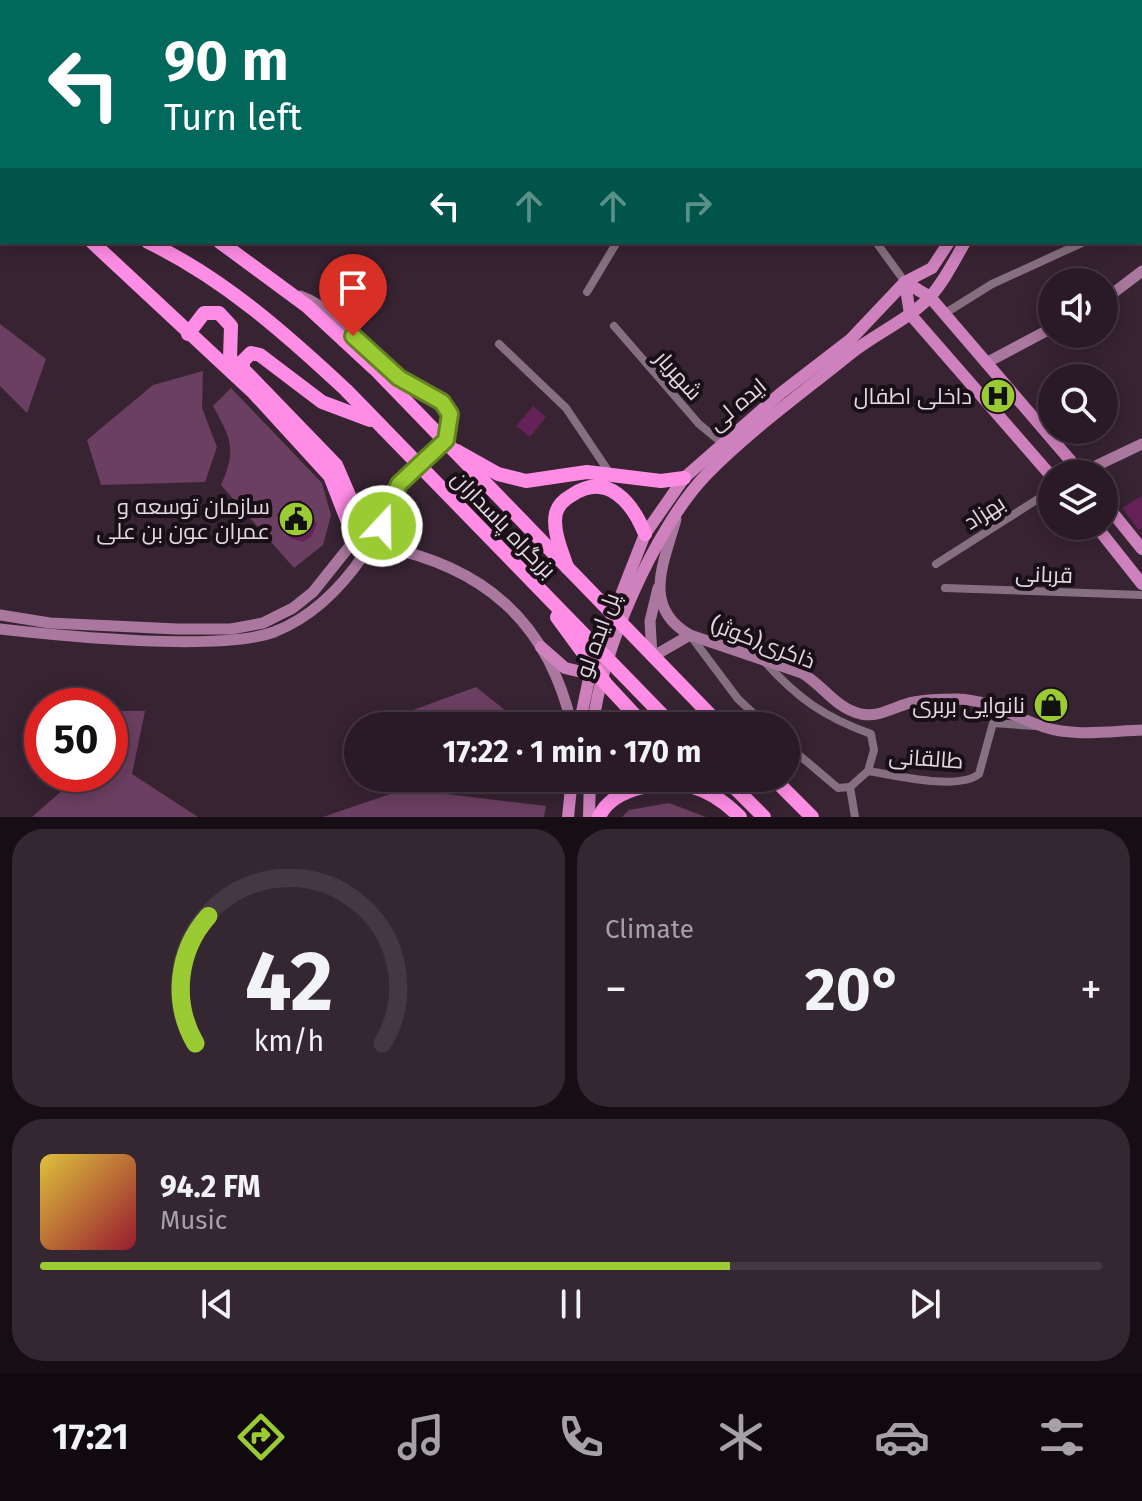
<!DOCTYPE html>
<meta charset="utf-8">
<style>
:root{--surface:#291a26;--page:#352732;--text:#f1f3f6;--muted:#a5a1a7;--line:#453843;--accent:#9bcb33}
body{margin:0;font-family:"Fira Sans",Cairo,sans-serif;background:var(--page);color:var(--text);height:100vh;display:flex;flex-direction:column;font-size:30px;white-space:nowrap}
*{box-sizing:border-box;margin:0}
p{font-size:26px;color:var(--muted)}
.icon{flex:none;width:44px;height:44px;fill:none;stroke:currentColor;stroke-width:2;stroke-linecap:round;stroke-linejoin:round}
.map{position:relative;height:817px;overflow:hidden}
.details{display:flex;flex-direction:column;gap:12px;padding:12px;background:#170e15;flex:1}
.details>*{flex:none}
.guide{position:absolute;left:0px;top:0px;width:1142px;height:244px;box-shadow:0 4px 20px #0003,0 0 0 2px var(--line);background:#00695c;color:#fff;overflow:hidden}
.buttons{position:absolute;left:1038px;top:268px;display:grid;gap:16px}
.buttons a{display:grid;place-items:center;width:80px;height:80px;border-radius:50%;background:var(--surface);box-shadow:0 4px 20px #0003,0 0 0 2px var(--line);font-size:40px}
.speed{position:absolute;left:24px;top:688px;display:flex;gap:16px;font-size:40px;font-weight:700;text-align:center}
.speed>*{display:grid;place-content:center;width:104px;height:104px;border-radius:50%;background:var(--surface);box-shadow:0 4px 20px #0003,0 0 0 2px var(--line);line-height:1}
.speed .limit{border:12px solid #d22;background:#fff;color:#111}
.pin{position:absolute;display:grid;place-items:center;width:68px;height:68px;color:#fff;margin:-82px -34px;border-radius:50% 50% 50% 0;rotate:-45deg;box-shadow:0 0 8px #0007}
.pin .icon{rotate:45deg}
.me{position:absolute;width:88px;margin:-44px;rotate:21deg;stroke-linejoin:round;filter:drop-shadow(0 0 6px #0008)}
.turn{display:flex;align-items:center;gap:28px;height:168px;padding:0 32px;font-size:36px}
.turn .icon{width:104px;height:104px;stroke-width:2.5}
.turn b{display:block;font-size:56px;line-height:68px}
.lanes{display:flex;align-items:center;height:76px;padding:0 32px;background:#0003;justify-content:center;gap:40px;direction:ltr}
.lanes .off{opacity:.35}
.big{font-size:60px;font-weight:700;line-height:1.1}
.details .widget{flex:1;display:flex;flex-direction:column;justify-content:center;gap:12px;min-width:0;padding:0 28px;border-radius:32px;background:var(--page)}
.details .dial{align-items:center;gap:0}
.dial svg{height:208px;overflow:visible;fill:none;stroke:var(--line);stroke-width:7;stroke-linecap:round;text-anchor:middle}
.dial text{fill:var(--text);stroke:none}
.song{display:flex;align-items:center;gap:24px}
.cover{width:96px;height:96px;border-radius:12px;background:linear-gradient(135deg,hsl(50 70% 55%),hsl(350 70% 35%))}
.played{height:8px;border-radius:4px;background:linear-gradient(90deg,var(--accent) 65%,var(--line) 65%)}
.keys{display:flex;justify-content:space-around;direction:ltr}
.heat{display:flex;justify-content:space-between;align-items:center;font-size:44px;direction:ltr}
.details .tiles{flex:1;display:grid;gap:12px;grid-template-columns:1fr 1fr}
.widget:last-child{grid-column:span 2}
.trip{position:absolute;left:344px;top:712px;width:456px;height:80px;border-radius:40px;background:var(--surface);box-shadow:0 4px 20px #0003,0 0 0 2px var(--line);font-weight:700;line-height:80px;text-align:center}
.tabs{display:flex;height:128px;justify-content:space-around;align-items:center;background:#100a0f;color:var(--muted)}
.tabs .icon{width:56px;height:56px}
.tabs .selected{color:var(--accent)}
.tabs b{font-size:36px;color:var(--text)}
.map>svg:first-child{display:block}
.green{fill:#6b3f61}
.building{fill:#652258}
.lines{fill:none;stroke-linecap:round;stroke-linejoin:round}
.street{stroke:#866f80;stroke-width:8}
.secondary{stroke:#aa789e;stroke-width:11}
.primary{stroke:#cf81bd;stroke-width:12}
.highway{stroke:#ff8de5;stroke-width:14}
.route-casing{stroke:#658421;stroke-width:20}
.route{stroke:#9bcb33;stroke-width:14}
.labels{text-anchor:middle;stroke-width:8;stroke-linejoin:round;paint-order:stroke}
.street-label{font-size:22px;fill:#e6d8e2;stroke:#191017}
.poi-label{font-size:22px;fill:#e6d8e2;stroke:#191017;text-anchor:end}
</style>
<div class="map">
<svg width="1142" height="817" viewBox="0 0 1142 817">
<rect width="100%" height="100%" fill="#372332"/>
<g class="green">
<polygon points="0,324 46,359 27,413 0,386"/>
<polygon points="203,371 202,408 217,447 205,482 101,485 87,440 153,385"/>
<path d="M231,388L322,483L331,515L323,545L294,568L221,485C237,449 231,439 213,406Z"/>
<polygon points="476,687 525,726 384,726 383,721"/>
<polygon points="110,711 145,711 132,774 198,817 32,817 81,774 110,774"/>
<polygon points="405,789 546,806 544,817 323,817"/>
<polygon points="669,803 706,817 622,817 629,810"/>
</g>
<g class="building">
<polygon points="533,406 546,417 530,437 516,426"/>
<polygon points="1142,496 1142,528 1139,530 1122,508"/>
<polygon points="301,500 317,524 311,537 303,542 290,538 280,528 277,514 288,502"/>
<polygon points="767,639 780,643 777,656 763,652"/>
</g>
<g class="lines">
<g class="street">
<polyline points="884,2 885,0"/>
<polyline points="1140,213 1142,212"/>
<polyline points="876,242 905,282"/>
<polyline points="587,292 617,242"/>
<polyline points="944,314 992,284 1084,242"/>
<polyline points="614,326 699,424 722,443"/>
<polyline points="499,344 566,408 609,472"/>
<polyline points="936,564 1052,490"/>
<polyline points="945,588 1142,595"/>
<polyline points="690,635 738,699 767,726"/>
<path d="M764,661C797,698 824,717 871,734L874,750L868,771"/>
<path d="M786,744L838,788L850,787L868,771C894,775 958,791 979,774L993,723L1034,726"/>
<polyline points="850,787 855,817"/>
</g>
<g class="secondary">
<polyline points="574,0 575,2"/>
<polyline points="79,2 80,0"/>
<polyline points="0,17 2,17"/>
<path d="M300,296C341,311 366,354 400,379C417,391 440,395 450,414L446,440L399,484L380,532"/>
<polyline points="1104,300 1142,271"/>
<polyline points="986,363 1052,328"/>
<polyline points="1081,473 1142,444"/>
<path d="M676,519C664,563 641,607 690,635"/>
<path d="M380,546C483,566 548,621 572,726"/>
<path d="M658,588L650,621L652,657L690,635L802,673C824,686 835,708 861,714C881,718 896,705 914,702C928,699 944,699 957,699C991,700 1013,717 1044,727C1074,737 1111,731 1142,730"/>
<polyline points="0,615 50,623 177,629 231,629 263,623 293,608 313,592 353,542"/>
<path d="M0,629C61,636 220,652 274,632C313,617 342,587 365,553"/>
</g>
<g class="primary">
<polyline points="1084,2 1085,0"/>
<polyline points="1100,2 1101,0"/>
<polyline points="905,282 930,297 1082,474"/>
<polyline points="905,282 910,314"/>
<polyline points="910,314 1052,477"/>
<polyline points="1104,502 1142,549"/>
<polyline points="1096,526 1142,584"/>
<polyline points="541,647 565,668 590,674"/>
<polyline points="579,726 590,674 645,534 684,478 781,393 851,339 905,282 932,268 949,242"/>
<path d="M593,726C600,653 655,528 706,475C749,431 802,393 850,354C875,334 906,321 929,298C944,282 954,261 965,242"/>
<polyline points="568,817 572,778"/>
<polyline points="589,817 590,778"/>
</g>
<g class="highway">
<polyline points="0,145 2,145"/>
<polyline points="0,183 2,184"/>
<polyline points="92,242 254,393 330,476 353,535"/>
<path d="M148,242C223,278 286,334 346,390L673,726"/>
<polyline points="220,242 307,306 375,369 721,726"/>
<polyline points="188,334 204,313 219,313 231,326 230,359 243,369"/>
<polyline points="457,451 498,474 526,481 587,472 661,481 684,478"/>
<polyline points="368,525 351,500 336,465 243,369 243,361 251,353 260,355 322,402 370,420"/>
<path d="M567,567C562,552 552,530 556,513C558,505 565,499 572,495C608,471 633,504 645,534"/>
<polyline points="557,617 606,684 645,726"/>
<polyline points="725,778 764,817"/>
<polyline points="773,778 812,817"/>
<path d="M599,817C612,787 664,779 693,787C711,792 727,804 740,817"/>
</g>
</g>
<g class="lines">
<defs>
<polyline id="route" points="353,336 399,378 442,402 450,414 446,440 399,484 382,526"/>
</defs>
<use href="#route" class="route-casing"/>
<use href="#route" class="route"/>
</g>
<defs>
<symbol id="hospital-disc" viewBox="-11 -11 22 22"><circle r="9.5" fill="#9bcb33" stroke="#191017"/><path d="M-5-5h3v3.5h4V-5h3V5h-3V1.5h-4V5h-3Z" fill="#111"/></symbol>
<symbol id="civic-disc" viewBox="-11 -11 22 22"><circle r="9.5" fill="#9bcb33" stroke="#191017"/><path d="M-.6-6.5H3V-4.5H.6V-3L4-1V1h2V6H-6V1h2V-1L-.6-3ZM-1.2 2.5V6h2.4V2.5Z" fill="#111"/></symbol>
<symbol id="shop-disc" viewBox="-11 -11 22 22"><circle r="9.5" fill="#9bcb33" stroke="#191017"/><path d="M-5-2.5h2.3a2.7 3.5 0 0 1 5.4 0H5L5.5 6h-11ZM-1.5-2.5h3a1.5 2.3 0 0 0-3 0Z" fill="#111"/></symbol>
</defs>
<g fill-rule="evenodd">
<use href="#hospital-disc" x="978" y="376" width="40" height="40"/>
<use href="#civic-disc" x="276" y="499" width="40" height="40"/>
<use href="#shop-disc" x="1031" y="685" width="40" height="40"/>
</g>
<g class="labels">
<g class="street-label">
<text transform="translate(679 375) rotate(48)" y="8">شهریار</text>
<text transform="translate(737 404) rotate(-40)" y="8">ایده لی</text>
<text transform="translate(984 512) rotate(-33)" y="8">بهزاد</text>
<text transform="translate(504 524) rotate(46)" y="8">بزرگراه پاسداران</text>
<text transform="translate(1044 574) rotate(2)" y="8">قربانی</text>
<text transform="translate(597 635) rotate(-70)" y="8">پل ایده لو</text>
<text transform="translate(763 642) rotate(21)" y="8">ذاکری(کوثر)</text>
<text transform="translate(926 758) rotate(4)" y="8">طالقانی</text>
</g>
<g class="poi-label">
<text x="972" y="404">داخلی اطفال</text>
<text x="270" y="514">سازمان توسعه و<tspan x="270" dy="25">عمران عون بن علی</tspan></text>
<text x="1025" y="713">نانوایی بربری</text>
</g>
</g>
</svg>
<div class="buttons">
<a><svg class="icon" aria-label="sound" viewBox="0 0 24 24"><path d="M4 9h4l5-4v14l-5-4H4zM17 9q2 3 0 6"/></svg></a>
<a><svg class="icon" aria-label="search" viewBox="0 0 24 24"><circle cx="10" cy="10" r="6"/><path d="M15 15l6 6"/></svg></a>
<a><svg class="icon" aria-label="layers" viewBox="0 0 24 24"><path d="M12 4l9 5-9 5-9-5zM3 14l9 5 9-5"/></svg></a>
</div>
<div class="speed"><div class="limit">50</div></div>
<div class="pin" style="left:353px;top:336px;background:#d93025"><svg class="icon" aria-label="arrive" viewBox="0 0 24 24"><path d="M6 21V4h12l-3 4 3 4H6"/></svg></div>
<svg class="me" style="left:382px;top:526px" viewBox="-20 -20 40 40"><circle r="17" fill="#9bcb33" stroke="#fff" stroke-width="3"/><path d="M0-11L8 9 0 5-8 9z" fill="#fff"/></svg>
<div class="trip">17:22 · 1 min · 170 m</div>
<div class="guide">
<div class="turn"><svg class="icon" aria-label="left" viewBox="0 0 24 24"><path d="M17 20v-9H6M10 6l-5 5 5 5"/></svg><div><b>90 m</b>Turn left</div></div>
<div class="lanes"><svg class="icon" aria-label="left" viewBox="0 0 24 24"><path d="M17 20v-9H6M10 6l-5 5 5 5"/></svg><svg class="icon off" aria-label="ahead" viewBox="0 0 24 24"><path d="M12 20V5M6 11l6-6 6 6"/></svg><svg class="icon off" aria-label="ahead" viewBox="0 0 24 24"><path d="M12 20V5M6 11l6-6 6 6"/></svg><svg class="icon off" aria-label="right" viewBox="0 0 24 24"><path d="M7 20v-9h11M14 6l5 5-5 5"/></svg></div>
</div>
</div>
<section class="details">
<div class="tiles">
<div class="widget dial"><svg viewBox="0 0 100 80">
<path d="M14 69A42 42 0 1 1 86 69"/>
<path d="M14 69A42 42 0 0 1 19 20" stroke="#9bcb33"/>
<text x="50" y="56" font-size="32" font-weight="700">42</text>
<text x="50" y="72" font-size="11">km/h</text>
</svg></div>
<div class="widget"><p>Climate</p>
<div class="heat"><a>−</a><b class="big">20°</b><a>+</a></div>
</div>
<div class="widget">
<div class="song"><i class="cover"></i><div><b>94.2 FM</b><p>Music</p></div></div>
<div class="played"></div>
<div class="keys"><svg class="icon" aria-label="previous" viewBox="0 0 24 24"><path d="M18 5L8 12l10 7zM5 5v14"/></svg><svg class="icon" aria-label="pause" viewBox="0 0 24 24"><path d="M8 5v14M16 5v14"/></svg><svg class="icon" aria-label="next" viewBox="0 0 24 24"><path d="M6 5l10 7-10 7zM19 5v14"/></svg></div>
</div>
</div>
</section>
<nav class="tabs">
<b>17:21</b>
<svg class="icon selected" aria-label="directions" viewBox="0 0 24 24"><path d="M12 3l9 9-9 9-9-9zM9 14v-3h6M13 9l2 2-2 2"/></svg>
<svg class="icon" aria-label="music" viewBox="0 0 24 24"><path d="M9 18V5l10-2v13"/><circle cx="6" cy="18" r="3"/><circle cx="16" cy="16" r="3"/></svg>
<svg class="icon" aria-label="phone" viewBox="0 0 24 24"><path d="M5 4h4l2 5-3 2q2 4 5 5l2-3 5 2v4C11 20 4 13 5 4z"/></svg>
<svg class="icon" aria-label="climate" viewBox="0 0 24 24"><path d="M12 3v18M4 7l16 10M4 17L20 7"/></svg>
<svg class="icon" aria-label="car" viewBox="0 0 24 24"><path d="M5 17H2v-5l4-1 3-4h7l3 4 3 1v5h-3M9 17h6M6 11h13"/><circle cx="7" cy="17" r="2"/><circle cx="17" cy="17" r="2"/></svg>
<svg class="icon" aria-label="filters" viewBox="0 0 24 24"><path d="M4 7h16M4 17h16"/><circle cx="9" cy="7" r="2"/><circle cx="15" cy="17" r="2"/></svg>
</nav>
